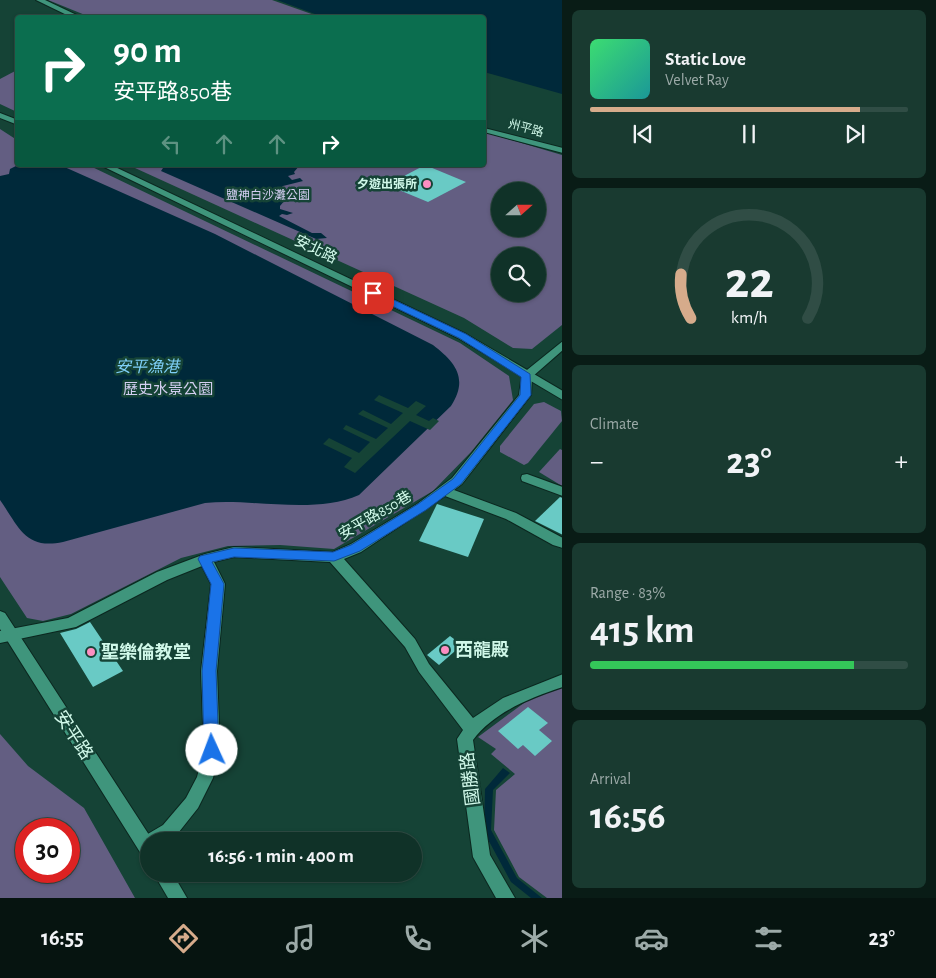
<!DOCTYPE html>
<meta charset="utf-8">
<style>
:root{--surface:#103228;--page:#193a30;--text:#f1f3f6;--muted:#9caaa8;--line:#304d45;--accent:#d6ab8b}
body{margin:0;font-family:"Alegreya Sans","Noto Sans TC",sans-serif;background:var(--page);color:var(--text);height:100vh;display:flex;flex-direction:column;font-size:19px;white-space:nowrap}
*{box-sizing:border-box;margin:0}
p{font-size:16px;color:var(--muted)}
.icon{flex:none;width:28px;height:28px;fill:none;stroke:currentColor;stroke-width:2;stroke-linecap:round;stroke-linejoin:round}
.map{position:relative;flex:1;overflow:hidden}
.drawer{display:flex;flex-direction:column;gap:10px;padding:10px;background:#091c16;width:374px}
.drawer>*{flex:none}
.hud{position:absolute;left:15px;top:15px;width:471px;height:152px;border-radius:5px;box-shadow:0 1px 4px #0004,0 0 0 1px var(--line);background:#0b6e4f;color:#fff;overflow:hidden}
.needle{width:32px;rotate:69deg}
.controls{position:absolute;left:491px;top:182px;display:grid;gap:10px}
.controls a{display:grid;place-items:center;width:55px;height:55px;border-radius:50%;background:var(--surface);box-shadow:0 1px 4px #0004,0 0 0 1px var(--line);font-size:25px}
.speed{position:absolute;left:15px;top:818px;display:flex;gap:10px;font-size:25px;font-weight:700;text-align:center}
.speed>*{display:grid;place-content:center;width:65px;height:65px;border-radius:50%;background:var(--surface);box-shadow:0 1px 4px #0004,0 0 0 1px var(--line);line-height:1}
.speed .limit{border:8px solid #d22;background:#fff;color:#111}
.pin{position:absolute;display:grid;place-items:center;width:42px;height:42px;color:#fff;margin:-21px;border-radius:10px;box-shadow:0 2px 8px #0006}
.me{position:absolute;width:55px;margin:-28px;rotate:358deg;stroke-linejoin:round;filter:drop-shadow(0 0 4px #0008)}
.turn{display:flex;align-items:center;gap:18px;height:105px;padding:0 15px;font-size:22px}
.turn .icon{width:65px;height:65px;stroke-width:2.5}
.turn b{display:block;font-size:35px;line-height:42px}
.lanes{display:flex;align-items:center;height:48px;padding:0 15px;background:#0003;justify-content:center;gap:25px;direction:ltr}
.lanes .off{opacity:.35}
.big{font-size:38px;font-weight:700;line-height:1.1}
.drawer .card{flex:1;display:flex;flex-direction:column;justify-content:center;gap:8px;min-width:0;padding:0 18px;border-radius:8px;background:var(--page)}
.drawer .dial{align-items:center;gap:0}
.dial svg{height:130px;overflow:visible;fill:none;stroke:var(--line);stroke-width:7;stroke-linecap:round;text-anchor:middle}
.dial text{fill:var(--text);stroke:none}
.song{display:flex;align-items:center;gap:15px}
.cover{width:60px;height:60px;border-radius:8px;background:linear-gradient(135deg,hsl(140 70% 55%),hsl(180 70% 35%))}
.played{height:5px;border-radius:2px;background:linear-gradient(90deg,var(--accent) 85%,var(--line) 85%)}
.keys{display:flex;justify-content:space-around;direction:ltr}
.heat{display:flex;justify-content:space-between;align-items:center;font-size:28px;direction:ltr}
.charge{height:8px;border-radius:4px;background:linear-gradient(90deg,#34c759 83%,var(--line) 0)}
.trip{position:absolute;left:140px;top:832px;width:282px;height:50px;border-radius:25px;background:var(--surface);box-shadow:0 1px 4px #0004,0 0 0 1px var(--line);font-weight:700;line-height:50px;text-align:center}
.menu{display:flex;height:80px;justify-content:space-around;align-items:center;background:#061410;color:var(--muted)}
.menu .icon{width:35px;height:35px}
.menu .active{color:var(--accent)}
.menu b{font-size:22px;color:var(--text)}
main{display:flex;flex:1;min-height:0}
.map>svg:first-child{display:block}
.green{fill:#635e82;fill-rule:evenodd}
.water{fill:#00293a}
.pier{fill:#154336}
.building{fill:#69cac5}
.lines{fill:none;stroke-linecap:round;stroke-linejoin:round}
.street-casing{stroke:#0b271f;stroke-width:2}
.secondary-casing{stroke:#0b271f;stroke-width:2}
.street{fill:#3f957c;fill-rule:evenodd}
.secondary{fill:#3f957c;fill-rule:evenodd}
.route{fill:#1a73e8;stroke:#114b97}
.poi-dot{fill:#fc8fc2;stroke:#154336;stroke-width:2}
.labels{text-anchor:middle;stroke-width:5;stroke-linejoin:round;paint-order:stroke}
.far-street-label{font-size:12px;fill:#d0f8e9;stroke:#154336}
.far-poi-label{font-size:12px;font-weight:bold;fill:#d0f8e9;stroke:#154336;text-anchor:end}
.far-park-label{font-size:12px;fill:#d3cef1;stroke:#154336}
.street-label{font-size:15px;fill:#d0f8e9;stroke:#154336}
.park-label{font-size:15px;fill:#d3cef1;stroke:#154336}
.water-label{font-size:16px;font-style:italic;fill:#7ecff7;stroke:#154336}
.near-poi-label{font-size:18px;font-weight:bold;fill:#d0f8e9;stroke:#154336;text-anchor:start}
.near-street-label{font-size:18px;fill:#d0f8e9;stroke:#154336}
</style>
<main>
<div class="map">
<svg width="563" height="898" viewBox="0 0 563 898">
<rect width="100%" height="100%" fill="#154336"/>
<g class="green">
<polygon points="48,0 272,0 320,17 90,17"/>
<polygon points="17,70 17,112 0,104 0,79"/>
<polygon points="0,129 17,140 18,165 88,165 460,343 509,376 513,400 471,452 433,491 334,549 280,545 228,546 181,558 71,614 43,621 27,618 0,577"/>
<path d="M484,132L562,155V325L532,349L513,348L464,318L135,168L137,167L132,165H484ZM500,191H538V229H500ZM500,256H538V294H500Z"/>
<polygon points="544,402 561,411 562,421 528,463 524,465 500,452 500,446 534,404"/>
<polygon points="560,449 562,450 562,486 539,472"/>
<polygon points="562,685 562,898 547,898 519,877 494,830 496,790 515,774 491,754 496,749 478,737 528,700"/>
<path d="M0,734L28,766L84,808L135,898H0ZM26,829H69V871H26Z"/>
</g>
<g class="water">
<polygon points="277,0 562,0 562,94 484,72 484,18 323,17"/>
<path d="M18,165H60L215,234L433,345C455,362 469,378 451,406L359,495C313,515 253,498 205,503L63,542C25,550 19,527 0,500V176L9,174L10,169Z"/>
<polygon points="174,165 300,165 294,172 295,174 288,176 292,180 300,178 303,181 283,186 278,190 285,200 280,206 280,209 293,213 287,215 282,214 279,216 312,233 321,233 327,238 316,239 161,171 163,168"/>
<polygon points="503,768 510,773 493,790 491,830 517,878 542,898 531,898 511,882 484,832 485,789"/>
</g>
<polygon class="pier" points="379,395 408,408 416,401 426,406 416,415 429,421 433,418 439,421 430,430 410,421 355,473 344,467 352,458 323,444 329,438 359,453 370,442 343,429 346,425 376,439 388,428 358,414 363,410 391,424 403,413 374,400"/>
<g class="building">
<polygon points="425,165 466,182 428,202 387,185"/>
<polygon points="560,497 563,498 563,535 535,521"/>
<polygon points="437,504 484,519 468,557 419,541"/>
<polygon points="90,622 123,671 93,687 60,633 76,629"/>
<polygon points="450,636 462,645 439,665 427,655"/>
<polygon points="528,707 548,723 539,730 552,741 535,756 523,745 518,749 498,731"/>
</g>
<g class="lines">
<defs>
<g id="street">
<polygon points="36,0 45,0 83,18 73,18"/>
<polygon points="484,128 563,148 563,153 484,132"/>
<path d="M563,341V350L532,377L531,395L462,484L454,490L516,513L563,538V548L553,545L506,519L445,496L361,552L344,559L415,639L429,664L473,718L503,698L563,674V687C530,698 494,712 473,740L490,855L515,898H496L473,857L457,739L463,730L419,672L405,647L330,562L234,557L214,562L225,584L217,671L220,750L213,778L198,808L175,837L168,841H149V848L146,847L143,841L146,835L163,825L186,798L197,777L204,750L201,671L211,584L202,566L167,580L76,627L0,643V631L68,618L157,572L205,554L234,547L333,552L351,544L417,504L452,478L519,395L522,374Z"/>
<polygon points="527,474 563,487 563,496 522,481 521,478 522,475"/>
</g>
<g id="secondary">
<polygon points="0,113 18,120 18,125 0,118"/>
<polygon points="100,165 111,165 466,334 563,391 563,400 458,338"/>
<polygon points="0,611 5,613 153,841 149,841 149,859 143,857 0,629"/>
<polygon points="154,874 173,874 187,898 168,898"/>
</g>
</defs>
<use href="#street" class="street-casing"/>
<use href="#secondary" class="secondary-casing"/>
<use href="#street" class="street"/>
<use href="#secondary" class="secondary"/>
</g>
<polygon class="route" points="373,290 466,334 530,374 531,395 461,484 426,510 360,551 334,561 234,557 212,562 224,584 216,671 219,750 217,755 212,757 207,755 204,750 202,671 211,584 198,559 200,556 234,548 333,552 351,545 418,504 453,479 520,395 521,377 459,338 369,295 368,293"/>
<g class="poi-dot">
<circle cx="427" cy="184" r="5"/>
<circle cx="445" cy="650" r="5"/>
<circle cx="91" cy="652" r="5"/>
</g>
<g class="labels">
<g class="far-street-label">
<text transform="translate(526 128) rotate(15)" y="4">州平路</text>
</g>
<g class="far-poi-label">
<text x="417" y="188">夕遊出張所</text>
</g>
<g class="far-park-label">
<text x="268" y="199">鹽神白沙灘公園</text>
</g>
<g class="street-label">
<text transform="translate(316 249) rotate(26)" y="5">安北路</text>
<text transform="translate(375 515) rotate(-30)" y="5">安平路850巷</text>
</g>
<g class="park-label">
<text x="168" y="394">歷史水景公園</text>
</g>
<g class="water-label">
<text x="147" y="372">安平漁港</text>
</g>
<g class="near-poi-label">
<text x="455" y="656">西㡣殿</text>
<text x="101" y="658">聖樂倫教堂</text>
</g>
<g class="near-street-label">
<text transform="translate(74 735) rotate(57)" y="6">安平路</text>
<text transform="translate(470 779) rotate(-97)" y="6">國勝路</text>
</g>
</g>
</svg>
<div class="controls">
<a><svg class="needle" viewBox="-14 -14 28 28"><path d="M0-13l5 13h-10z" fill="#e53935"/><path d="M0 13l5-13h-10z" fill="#9caaa8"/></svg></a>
<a><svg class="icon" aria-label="search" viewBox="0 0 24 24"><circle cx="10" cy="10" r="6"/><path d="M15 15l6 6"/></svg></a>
</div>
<div class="speed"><div class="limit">30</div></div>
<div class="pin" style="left:373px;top:293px;background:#d93025"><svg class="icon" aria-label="arrive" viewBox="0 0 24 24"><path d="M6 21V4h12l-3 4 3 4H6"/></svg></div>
<svg class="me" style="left:212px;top:750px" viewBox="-20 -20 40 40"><circle r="19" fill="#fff"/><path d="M0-13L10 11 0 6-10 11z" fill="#1a73e8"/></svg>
<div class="trip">16:56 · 1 min · 400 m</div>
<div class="hud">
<div class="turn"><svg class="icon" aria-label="right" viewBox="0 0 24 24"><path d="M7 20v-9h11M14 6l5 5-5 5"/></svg><div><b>90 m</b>安平路850巷</div></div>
<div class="lanes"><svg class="icon off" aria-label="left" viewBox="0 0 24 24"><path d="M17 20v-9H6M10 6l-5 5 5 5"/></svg><svg class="icon off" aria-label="ahead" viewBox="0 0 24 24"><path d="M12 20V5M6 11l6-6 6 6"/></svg><svg class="icon off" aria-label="ahead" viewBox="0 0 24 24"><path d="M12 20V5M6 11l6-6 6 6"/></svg><svg class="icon" aria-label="right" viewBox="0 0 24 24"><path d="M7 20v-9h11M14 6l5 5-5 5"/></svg></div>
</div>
</div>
<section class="drawer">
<div class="card">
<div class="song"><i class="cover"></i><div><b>Static Love</b><p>Velvet Ray</p></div></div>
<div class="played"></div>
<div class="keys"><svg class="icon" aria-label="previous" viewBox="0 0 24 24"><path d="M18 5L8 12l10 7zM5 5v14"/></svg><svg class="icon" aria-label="pause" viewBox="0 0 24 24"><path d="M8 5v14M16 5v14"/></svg><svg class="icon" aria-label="next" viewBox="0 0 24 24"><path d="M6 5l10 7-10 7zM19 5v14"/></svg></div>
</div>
<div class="card dial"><svg viewBox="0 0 100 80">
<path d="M14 69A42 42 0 1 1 86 69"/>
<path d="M14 69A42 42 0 0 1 8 42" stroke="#d6ab8b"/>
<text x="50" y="56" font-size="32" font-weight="700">22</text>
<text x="50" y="72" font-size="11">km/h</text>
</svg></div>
<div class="card"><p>Climate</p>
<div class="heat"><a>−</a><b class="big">23°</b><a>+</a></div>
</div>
<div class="card"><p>Range · 83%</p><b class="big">415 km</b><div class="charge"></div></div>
<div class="card"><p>Arrival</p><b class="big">16:56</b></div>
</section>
</main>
<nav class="menu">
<b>16:55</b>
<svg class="icon active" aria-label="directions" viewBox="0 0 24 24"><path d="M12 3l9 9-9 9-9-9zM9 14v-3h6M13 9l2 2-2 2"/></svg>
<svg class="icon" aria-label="music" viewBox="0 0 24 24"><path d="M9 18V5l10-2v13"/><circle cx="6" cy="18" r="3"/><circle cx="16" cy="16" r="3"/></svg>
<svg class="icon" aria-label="phone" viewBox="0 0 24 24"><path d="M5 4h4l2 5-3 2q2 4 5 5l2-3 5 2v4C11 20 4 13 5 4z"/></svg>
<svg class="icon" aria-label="climate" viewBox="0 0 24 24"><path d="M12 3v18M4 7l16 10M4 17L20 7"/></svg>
<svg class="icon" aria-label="car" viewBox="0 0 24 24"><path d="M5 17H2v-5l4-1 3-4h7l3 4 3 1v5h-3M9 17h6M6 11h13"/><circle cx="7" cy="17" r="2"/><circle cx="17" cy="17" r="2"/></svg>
<svg class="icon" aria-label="filters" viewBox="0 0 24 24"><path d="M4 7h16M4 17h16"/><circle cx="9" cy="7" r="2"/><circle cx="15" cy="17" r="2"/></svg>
<b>23°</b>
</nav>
